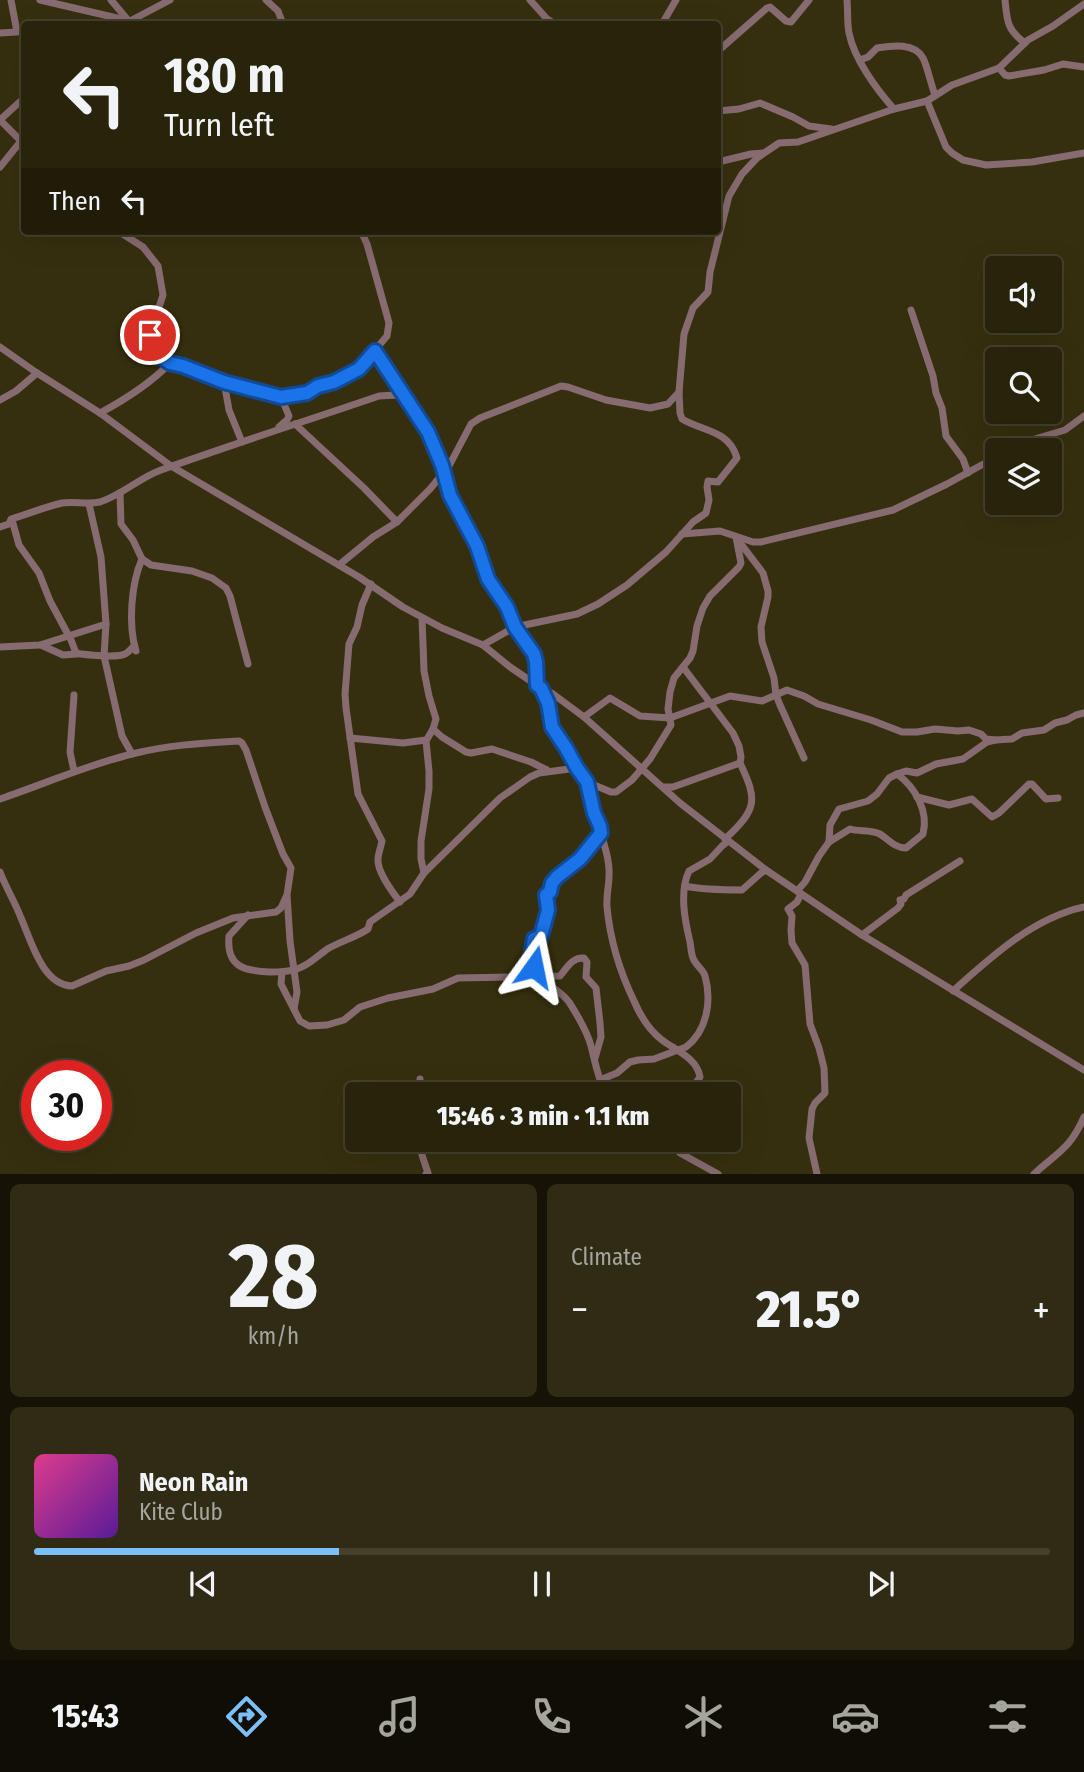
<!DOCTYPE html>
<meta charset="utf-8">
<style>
:root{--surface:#28230b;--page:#302b14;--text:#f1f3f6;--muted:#a5a49d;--line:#44402c;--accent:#7bbef8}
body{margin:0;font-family:"Fira Sans Condensed",sans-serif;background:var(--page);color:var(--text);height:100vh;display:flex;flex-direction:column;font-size:26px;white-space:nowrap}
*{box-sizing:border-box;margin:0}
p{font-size:23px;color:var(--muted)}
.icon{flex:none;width:38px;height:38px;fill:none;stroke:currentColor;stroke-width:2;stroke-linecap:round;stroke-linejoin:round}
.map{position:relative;height:1174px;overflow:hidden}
.panel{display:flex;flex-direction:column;gap:10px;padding:10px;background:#161306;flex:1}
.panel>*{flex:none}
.hud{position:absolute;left:21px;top:21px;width:700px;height:214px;border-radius:7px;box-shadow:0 7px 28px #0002,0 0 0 2px var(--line);background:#28230b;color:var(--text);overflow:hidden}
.buttons{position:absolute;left:985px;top:256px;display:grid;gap:14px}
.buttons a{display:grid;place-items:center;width:77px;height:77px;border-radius:7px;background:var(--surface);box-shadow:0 7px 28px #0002,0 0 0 2px var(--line);font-size:35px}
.speed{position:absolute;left:21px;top:1060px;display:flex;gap:14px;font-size:35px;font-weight:700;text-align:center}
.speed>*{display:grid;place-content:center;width:91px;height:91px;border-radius:50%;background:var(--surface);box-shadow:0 7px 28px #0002,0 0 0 2px var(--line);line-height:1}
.speed .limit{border:10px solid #d22;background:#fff;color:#111}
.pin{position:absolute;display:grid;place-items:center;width:60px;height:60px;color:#fff;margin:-30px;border:4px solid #fff;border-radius:50%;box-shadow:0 2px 7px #0007}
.me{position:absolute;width:77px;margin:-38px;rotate:12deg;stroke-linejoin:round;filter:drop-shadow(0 0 5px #0008)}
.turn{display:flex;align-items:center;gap:24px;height:147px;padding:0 28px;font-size:32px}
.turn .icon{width:91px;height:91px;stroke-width:2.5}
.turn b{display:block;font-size:49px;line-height:60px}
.then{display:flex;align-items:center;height:66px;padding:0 28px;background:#0003;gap:14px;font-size:26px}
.big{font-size:52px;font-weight:800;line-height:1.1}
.panel .widget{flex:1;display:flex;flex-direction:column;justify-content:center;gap:10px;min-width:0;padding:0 24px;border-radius:10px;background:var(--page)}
.panel .dial{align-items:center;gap:0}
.dial b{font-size:91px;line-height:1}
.song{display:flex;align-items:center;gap:21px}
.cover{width:84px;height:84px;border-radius:10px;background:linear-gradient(135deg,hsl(330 70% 55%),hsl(270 70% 35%))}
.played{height:7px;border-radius:4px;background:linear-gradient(90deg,var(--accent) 30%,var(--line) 30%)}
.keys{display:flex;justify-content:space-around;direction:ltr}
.heat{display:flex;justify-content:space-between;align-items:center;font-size:38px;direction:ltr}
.panel .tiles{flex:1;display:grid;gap:10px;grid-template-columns:1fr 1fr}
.widget:last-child{grid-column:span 2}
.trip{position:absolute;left:345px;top:1082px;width:396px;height:70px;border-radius:7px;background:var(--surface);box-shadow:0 7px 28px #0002,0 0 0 2px var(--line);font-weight:800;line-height:70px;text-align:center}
.tab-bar{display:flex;height:112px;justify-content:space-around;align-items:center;background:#100e04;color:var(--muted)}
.tab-bar .icon{width:49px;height:49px}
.tab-bar .current{color:var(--accent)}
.tab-bar b{font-size:32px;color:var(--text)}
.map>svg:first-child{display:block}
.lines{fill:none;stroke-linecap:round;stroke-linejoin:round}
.street{stroke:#866b70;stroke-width:7}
.route-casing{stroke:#114b97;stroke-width:18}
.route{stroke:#1a73e8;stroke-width:12}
</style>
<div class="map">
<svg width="1084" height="1174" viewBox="0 0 1084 1174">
<rect width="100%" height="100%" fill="#362f0f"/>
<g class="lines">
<g class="street">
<polyline points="40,0 130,21"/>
<polyline points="111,0 127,19"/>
<polyline points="266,0 278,11 283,24"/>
<polyline points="530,0 547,19 555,24"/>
<path d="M847,0C848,11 847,23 849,33C854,59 877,90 894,109"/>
<path d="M1005,0C1007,21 1007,30 1025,43"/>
<polyline points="106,24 130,21 170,0"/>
<polyline points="662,24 676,0"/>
<polyline points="0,33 17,32 11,0"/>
<polyline points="718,51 767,8 770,7 786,21 791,22 809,0"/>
<path d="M860,60L868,57L877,48C891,46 914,42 923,58C927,65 931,85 935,95"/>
<polyline points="999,68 1005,75 1009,76 1044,70 1063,64 1084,67"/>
<polyline points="927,101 946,147 952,153 963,160 986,165 1032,162 1084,153"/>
<polyline points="718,111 739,109 760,103 793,117 809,126 831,129"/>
<polyline points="0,120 24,144"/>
<polyline points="0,120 24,98"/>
<polyline points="718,162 751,154 763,153"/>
<polyline points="0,167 21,141"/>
<polyline points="118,231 143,247 158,266 163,295 150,335 148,342 153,352 170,363 183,366 224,382 281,397 307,393 318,386 334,381 359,369 387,336 389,323 367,244 361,231"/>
<polyline points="911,310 933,376 936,393 942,408 946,436 963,459 968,473"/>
<polyline points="0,347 37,373 100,413 171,466 359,577 403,607 442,628 483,645 510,667 541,688 553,694 584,717 680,803 766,870 862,935 1084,1070"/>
<polyline points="375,351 428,432 442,465 450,495 476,546 488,579 507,607 515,627 534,654 536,662 537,685"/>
<polyline points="224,382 229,410 242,442"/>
<polyline points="0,400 16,391 37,373"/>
<path d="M100,413C126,399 150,384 170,363"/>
<polyline points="295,424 364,488 397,522"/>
<polyline points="279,427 287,420 289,416 281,397"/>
<polyline points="1010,450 1028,441 1065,430 1084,416"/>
<polyline points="120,493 121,524 133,540 142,559 151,565 192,571 212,578 226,588 230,596 248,664"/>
<polyline points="89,504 101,557 106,624 104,656 122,736 132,754"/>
<path d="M12,520L19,545L39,573L50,601L71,640L76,653C85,655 117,658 125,654C128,653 132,648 134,646"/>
<path d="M0,527L9,524L11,519C28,514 45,507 62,503C75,501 87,505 100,502C122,495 139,478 161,470C233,444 306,421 379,396L395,395L406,398"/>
<polyline points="682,534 720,531 753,542 761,542 893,510 947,484 998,456"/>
<polyline points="738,540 763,573 768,591 768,597 761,627 762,642 774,678 776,695 780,705 804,758"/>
<polyline points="339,565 373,537 397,522 430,489 449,466 471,424 480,418 561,386 568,387 606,400 650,408 668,404 679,392"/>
<path d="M371,584L362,605L357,627L349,644L345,694L346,708L358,794L382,841C381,847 378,854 378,859C377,871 393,893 400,902"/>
<polyline points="422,618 424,671 429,696 436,719 433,729 426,741 429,771 429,789 421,841 421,859 424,873"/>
<polyline points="41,645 63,655 77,654"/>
<path d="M483,645L515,627L577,614L598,604L627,585L666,552L693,522L706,513L709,500L707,487L708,481L718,482L737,458C729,430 704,432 682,419L680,413L679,392L684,334L693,308L708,292L710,272L729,196L742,174L757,158L779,143L798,142L894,109L927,101L952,85L999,68L1028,40L1053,26L1084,4"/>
<polyline points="0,647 40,645 106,624"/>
<path d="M136,651C128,625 131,584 142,559"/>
<path d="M683,667L733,733L739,746L741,757L740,763C758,801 757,809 725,839"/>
<path d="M541,688L549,706L552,727L566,748L577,768L587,782L594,813L601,831L580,859L557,877L552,883L549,892L546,895L548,910L541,936L534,939C531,956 534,973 548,984C555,989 563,994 569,1002C576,1013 588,1034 591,1046C596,1065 597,1076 606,1094"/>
<polyline points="74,695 70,752 74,771"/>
<polyline points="584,717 610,698 640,716 670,718 730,696 762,701 787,690 804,696 818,704 871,720 902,732 917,732 935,729 958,731 969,730 981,734 986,739 995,740"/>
<polyline points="433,729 442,737 466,752 471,753 492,749 531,762 547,770"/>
<polyline points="350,738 403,743 426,740"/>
<polyline points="587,782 611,792 616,792 632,780 650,759 671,725 668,709 670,692 674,678 690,658 693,651 697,626 703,608 710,596 739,567 741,563 736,537"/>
<polyline points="664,787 673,787 740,763"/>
<polyline points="917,797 949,805 972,799 992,817 999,813 1029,784 1032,784 1046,799 1058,798"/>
<path d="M0,799C44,784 87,765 132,754C167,745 203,743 239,741L242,743L246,750L265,807L283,854L291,868L287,895L290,941L297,992L294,1009"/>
<path d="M601,833C604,845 609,857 609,870C610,882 606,894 607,907C610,939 620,972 634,1001C640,1015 650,1031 662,1040C675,1050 697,1058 700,1077L688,1094"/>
<path d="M829,842L850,829C860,832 870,829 880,834C889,840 895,848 906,848L923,834C929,811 915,787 897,774"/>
<path d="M0,872C6,888 15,902 21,918C31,940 42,985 72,986L106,971L129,966L144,960L196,933L233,918L276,912L281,908L286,897"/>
<path d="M685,886C704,890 723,890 742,890L761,873L766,870"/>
<polyline points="797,891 805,882 819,856 829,842 830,825 839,809 868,801 877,794 889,778 897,774 906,771 917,773 936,764 963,759 987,742 995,740 1012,739 1022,733 1044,730 1055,723 1067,720 1076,715 1084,713"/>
<polyline points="801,894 797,902 788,909 792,916 791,930 792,943 805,965 810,1024 819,1048 824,1068 825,1093 815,1103 812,1109 809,1138 817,1174"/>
<path d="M248,915L229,936C226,967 244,971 270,972C279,972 288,972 297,969C310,965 318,955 329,948C342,941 356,937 368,929L370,922L410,894L424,873L500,798L530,777L539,773L577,768"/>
<polyline points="862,935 898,908 901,904 900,900 904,899 906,895 960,861"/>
<path d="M282,972L281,984L284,990L300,1021L309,1026L327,1025L344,1020L360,1007L388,998L433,989L458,978L560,976C567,968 572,957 584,958L587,962L586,977L596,988L600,1023L601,1037L595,1058"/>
<path d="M953,991C991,957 1033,918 1084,907"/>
<path d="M600,1080L617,1073L630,1062L638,1060L654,1059L686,1047C707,1031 712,1001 705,976C703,969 696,966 693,958C691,953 691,947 690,942C685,921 679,892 689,871L710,859L722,846L728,841"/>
<polyline points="418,1094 420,1079"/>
<polyline points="420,1139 422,1155 428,1173 426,1174"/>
<polyline points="668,1139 680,1153 718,1174"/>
<path d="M1034,1174C1058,1152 1070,1149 1084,1117"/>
</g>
</g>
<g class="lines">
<defs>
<polyline id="route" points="150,335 148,342 153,352 170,363 183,366 224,382 281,397 307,393 318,386 334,382 359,369 375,351 428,432 442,465 450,495 477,546 488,579 507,607 515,627 534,654 536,662 537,685 541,688 548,703 552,727 566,748 577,768 587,782 594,813 600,826 601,833 580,859 557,877 552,883 550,892 546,895 548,910 541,936 534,939 532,949 534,967"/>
</defs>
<use href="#route" class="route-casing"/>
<use href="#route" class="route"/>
</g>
</svg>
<div class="buttons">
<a><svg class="icon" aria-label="sound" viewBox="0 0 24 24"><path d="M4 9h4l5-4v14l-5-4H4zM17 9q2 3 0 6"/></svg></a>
<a><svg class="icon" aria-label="search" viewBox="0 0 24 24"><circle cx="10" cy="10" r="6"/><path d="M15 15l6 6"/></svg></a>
<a><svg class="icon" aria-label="layers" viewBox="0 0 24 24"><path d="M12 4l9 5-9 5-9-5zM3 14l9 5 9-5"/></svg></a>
</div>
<div class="speed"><div class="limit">30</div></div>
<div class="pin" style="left:150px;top:335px;background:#d93025"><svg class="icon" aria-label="arrive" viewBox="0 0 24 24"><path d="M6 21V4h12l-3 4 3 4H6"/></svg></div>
<svg class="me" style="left:534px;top:967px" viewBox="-20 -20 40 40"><path d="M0-17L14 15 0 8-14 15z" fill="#1a73e8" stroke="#fff" stroke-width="4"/></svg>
<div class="trip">15:46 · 3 min · 1.1 km</div>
<div class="hud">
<div class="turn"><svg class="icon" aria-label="left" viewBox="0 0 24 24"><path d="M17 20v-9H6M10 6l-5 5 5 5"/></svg><div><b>180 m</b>Turn left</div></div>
<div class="then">Then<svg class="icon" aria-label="left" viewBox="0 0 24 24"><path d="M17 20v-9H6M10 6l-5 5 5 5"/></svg></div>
</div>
</div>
<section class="panel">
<div class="tiles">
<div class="widget dial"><b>28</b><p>km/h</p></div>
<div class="widget"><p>Climate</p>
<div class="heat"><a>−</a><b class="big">21.5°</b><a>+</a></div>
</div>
<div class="widget">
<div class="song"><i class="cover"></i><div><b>Neon Rain</b><p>Kite Club</p></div></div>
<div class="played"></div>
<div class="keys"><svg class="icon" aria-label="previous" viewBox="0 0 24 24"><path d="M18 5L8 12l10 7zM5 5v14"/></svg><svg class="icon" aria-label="pause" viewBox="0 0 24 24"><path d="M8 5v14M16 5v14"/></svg><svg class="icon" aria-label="next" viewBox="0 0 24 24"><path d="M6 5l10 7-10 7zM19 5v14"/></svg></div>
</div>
</div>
</section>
<nav class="tab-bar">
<b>15:43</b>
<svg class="icon current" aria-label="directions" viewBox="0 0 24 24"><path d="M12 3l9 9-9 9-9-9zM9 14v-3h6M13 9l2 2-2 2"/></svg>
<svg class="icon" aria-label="music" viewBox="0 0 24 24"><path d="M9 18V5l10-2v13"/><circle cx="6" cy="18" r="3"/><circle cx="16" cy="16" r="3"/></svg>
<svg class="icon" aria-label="phone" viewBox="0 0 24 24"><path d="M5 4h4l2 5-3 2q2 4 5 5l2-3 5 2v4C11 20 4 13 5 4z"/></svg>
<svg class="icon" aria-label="climate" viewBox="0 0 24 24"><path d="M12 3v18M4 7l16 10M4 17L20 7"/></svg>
<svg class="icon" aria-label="car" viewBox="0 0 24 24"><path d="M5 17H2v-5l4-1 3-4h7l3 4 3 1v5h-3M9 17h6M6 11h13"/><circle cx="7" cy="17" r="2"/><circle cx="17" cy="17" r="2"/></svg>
<svg class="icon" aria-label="filters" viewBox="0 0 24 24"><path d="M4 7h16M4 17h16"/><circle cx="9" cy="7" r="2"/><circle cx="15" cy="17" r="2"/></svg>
</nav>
